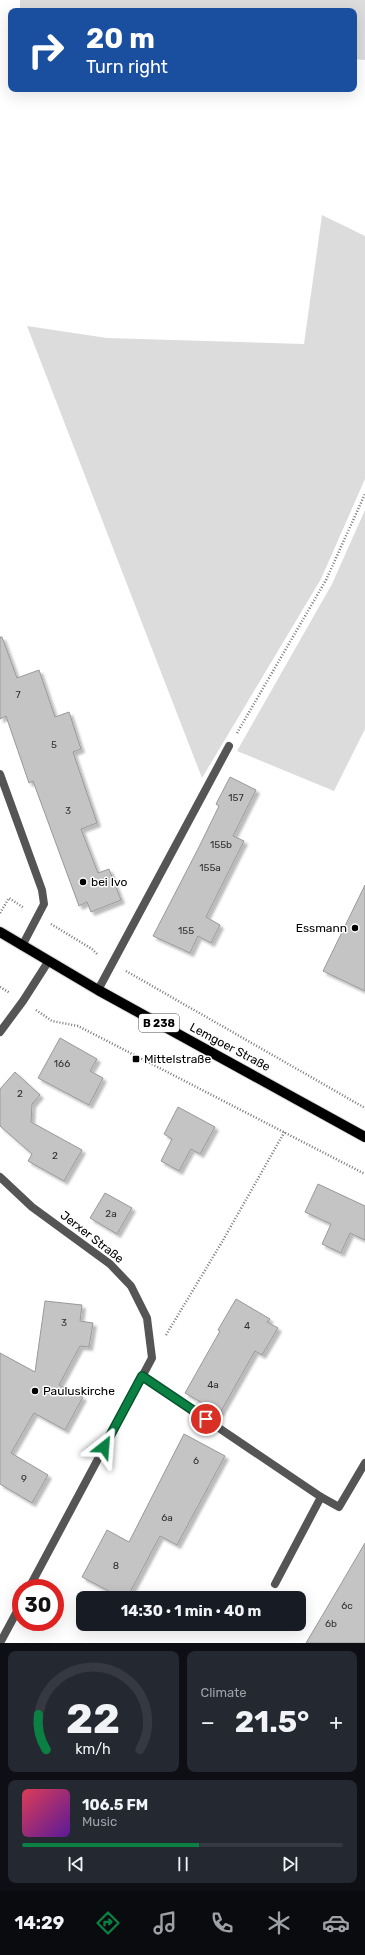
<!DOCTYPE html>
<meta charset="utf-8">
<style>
:root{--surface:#171b24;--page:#242831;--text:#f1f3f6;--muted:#9ea1a6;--line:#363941;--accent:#0b8043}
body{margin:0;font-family:Rubik,sans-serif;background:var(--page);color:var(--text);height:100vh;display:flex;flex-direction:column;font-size:15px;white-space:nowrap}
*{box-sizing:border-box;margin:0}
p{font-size:13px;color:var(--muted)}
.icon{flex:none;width:22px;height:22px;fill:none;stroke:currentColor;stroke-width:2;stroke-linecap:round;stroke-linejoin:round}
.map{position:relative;height:1643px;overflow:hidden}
.drawer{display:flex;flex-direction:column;gap:8px;padding:8px;background:#0d0f14;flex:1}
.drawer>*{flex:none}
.top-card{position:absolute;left:8px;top:8px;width:349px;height:84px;border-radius:8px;box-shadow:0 4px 16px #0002;background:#1a4fa0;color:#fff;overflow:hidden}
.speed{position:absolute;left:12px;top:1579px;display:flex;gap:8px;font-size:20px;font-weight:700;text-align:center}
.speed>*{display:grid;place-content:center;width:52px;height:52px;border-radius:50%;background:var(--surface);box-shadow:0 4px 16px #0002;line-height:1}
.speed .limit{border:6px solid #d22;background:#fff;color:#111}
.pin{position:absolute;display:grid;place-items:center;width:34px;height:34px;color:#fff;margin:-17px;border:2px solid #fff;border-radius:50%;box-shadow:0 1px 4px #0007}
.me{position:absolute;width:44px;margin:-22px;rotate:28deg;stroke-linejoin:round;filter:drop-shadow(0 0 3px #0008)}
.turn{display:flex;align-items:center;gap:14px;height:84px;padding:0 12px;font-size:18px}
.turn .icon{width:52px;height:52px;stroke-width:2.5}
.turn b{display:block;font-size:28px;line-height:34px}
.big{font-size:30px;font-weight:700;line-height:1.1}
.drawer .card{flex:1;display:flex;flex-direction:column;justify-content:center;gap:6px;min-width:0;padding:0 14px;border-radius:8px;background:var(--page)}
.drawer .dial{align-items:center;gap:0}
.dial svg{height:104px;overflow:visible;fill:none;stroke:var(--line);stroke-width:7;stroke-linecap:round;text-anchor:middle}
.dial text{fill:var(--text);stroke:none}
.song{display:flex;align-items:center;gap:12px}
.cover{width:48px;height:48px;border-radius:6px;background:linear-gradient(135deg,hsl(350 70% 55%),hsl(270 70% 35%))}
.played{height:4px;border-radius:2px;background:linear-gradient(90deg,var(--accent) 55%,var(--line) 55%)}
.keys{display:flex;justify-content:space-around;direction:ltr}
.heat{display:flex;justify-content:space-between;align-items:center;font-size:22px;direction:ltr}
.drawer .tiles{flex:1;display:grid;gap:8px;grid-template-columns:1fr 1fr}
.card:last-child{grid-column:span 2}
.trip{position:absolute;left:76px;top:1591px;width:230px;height:40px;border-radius:8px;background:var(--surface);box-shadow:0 4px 16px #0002;font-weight:700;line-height:40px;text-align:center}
.menu{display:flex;height:64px;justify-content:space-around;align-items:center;background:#090b0e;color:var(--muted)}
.menu .icon{width:28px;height:28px}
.menu .on{color:var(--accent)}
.menu b{font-size:18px;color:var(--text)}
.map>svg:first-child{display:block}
.green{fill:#dcdcdc}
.building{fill:#c4c4c4;stroke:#999;filter:url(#shadow)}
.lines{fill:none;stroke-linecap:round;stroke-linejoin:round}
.primary-casing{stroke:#dbdbdb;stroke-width:12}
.path{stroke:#777;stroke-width:2.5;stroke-dasharray:1 2;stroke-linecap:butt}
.lane{stroke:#555;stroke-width:8}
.street{stroke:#555;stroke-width:8}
.primary{stroke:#000;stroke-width:10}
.route-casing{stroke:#07532c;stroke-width:10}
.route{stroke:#0b8043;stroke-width:7}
.poi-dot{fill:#000;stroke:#fff;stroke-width:1.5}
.labels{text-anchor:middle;stroke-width:3;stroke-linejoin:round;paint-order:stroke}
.number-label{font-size:10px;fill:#313131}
.shield{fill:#fff;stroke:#4c4c4c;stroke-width:1}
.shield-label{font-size:11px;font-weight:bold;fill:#000}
.poi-label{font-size:12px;fill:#000;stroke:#fff;text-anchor:start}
.street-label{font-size:12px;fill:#000;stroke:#fff}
</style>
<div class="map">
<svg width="365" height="1643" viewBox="0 0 365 1643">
<defs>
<filter id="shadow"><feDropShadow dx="3.5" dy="3.5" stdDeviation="1" flood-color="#0004"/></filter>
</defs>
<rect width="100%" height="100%" fill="#fff"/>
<g class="green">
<polygon points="20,0 365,0 365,60 354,59 354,11 20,11"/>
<polygon points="322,215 365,236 365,479 321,579 202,778 27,326 107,338 304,344"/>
<polygon points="365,510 365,729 334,791 237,751 332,584"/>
</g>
<g class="building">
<polygon points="0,637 2,637 17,678 39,670 55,717 69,712 81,749 73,752 97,823 81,829 98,873 109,869 121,900 91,912 87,902 79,906 33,781 29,783 6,716 0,719"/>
<polygon points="230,777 256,790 233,836 244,841 206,917 220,925 211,943 198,936 190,953 153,936 199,847 219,806 216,804"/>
<polygon points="365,885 365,991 323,971"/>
<polygon points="60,1038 97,1059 90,1071 103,1078 89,1105 38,1078"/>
<polygon points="15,1072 40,1095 32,1104 31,1122 82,1150 64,1181 28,1161 32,1154 0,1126 0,1089"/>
<polygon points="178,1107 215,1127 200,1154 191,1149 179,1171 161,1161 172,1139 164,1134"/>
<polygon points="318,1184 365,1206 365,1240 350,1233 341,1253 322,1244 331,1224 305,1212"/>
<polygon points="105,1193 132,1208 117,1234 90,1218"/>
<polygon points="236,1299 270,1319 267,1322 278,1328 262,1355 255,1351 220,1413 185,1393 220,1331 218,1330"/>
<polygon points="45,1301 82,1305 80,1321 93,1323 89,1347 80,1346 59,1385 83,1397 65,1430 34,1413 11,1453 48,1475 32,1503 0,1484 0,1353 35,1372"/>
<polygon points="184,1434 225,1456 177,1545 160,1536 127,1598 122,1598 82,1577 107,1530 129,1542"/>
<polygon points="365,1543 365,1643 306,1643 325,1611"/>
</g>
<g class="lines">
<defs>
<polyline id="primary" points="0,932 98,990 365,1137"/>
</defs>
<use href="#primary" class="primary-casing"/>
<g class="path">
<polyline points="237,733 326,580 365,494"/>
<polyline points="0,913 9,898 24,908"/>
<polyline points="51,924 92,949 98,955"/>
<polyline points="126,971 365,1108"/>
<polyline points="0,987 10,993"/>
<polyline points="36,1010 52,1021 78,1026 365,1174"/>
<polyline points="166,1335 222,1242 285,1131"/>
</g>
<g class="lane">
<polyline points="98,990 229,746"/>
<polyline points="142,1376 321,1497"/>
<polyline points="275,1584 321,1497 339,1507 365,1463"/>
</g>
<g class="street">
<polyline points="0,774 42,890 44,904 22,946"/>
<polyline points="0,1032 23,1001 48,962"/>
<polyline points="0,1177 32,1207 110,1264 131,1286 147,1318 152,1358 29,1588"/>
<polyline points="0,1643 21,1604"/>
</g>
<use href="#primary" class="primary"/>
</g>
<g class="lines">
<defs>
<polyline id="route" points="104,1447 142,1376 206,1419"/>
</defs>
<use href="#route" class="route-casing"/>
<use href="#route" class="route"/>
</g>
<g class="poi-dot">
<circle cx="83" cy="882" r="4"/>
<circle cx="355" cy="928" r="4"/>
<rect x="132" y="1055" width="8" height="8" rx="2"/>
<circle cx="35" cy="1391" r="4"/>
</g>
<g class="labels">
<g class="number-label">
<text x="18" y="698">7</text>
<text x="54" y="748">5</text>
<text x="236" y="801">157</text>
<text x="68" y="814">3</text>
<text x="221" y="848">155b</text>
<text x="210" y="871">155a</text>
<text x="186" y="934">155</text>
<text x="62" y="1067">166</text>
<text x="20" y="1097">2</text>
<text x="55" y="1159">2</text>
<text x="111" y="1217">2a</text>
<text x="64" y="1326">3</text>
<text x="247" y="1329">4</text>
<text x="213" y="1388">4a</text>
<text x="196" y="1464">6</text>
<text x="24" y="1482">9</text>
<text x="167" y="1521">6a</text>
<text x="116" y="1569">8</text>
<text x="347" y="1609">6c</text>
<text x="331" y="1627">6b</text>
</g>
<rect class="shield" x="139" y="1014" width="40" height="18" rx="3"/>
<g class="shield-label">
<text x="159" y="1027">B 238</text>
</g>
<g class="poi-label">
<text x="91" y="886">bei Ivo</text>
<text x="347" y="932" text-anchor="end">Essmann</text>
<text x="144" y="1063">Mittelstraße</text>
<text x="43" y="1395">Pauluskirche</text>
</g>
<g class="street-label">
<text transform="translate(230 1047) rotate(28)" y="4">Lemgoer Straße</text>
<text transform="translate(92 1237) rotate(38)" y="4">Jerxer Straße</text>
</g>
</g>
</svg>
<div class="speed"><div class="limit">30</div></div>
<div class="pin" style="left:206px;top:1419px;background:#d93025"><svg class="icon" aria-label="arrive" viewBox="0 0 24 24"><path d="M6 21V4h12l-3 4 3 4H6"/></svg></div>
<svg class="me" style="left:104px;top:1447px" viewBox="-20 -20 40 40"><path d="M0-17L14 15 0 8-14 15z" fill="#0b8043" stroke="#fff" stroke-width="4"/></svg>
<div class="trip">14:30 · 1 min · 40 m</div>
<div class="top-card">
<div class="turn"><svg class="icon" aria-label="right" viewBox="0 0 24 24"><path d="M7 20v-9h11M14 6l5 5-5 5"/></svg><div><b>20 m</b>Turn right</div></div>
</div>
</div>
<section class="drawer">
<div class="tiles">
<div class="card dial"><svg viewBox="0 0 100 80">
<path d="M14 69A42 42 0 1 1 86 69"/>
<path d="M14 69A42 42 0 0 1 8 42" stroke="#0b8043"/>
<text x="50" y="56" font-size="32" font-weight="700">22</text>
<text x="50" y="72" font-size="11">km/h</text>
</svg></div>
<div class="card"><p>Climate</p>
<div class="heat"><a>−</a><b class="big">21.5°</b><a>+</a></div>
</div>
<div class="card">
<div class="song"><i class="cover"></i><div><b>106.5 FM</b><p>Music</p></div></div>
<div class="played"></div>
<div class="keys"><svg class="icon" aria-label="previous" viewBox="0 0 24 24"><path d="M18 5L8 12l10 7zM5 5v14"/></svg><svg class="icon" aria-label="pause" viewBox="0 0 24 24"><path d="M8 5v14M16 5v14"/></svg><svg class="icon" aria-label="next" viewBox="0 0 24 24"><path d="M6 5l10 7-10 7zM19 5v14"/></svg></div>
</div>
</div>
</section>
<nav class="menu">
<b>14:29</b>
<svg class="icon on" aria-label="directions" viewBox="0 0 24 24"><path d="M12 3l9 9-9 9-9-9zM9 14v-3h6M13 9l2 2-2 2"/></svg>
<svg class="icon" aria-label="music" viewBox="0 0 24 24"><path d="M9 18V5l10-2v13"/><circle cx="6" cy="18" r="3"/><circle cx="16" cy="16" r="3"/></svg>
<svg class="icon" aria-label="phone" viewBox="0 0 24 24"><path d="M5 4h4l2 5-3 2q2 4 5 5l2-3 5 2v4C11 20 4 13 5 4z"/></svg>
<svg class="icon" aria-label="climate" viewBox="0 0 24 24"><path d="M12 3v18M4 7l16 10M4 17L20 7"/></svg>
<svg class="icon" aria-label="car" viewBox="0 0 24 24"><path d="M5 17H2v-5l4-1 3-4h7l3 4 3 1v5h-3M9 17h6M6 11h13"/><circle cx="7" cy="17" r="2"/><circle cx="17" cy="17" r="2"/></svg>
</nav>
